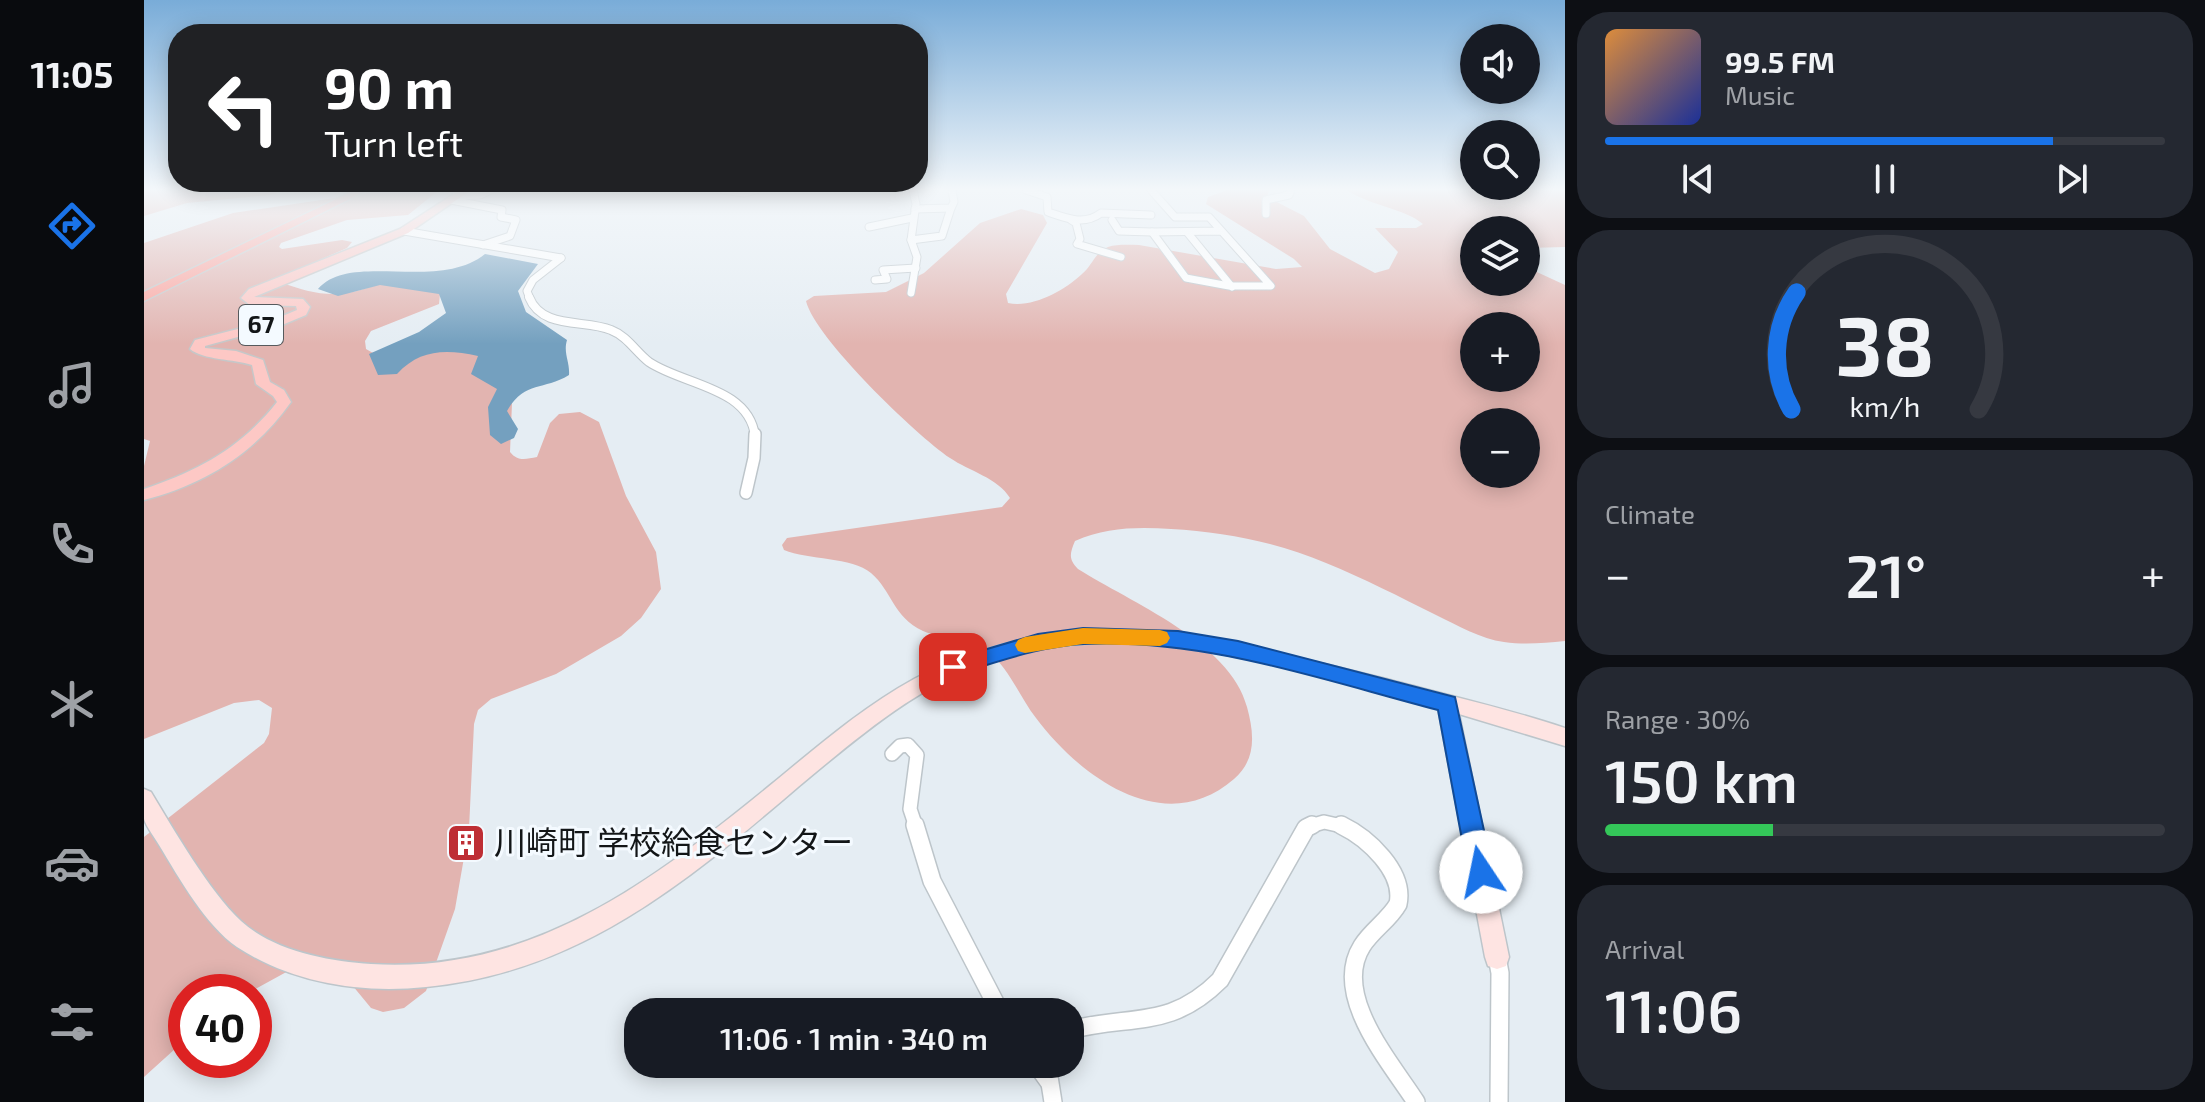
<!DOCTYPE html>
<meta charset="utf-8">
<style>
:root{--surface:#171b24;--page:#242831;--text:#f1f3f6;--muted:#9ea1a6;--line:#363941;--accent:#1a73e8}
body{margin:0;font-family:"Exo 2","Noto Sans JP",sans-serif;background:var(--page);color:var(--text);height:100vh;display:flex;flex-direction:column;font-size:30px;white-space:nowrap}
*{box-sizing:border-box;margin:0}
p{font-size:26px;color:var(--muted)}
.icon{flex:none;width:44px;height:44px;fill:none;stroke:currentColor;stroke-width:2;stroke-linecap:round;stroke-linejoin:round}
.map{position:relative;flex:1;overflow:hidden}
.panel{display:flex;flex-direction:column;gap:12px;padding:12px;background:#0d0f14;width:640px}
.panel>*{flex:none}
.banner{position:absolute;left:24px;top:24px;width:760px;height:168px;border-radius:32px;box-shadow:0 4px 20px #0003;background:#202124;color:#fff;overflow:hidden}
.controls{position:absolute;left:1316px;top:24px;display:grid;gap:16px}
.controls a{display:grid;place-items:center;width:80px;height:80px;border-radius:50%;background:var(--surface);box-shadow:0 4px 20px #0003;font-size:40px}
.speed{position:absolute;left:24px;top:974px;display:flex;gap:16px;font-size:40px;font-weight:700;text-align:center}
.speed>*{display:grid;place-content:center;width:104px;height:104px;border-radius:50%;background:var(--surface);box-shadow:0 4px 20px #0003;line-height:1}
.speed .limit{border:12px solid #d22;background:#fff;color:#111}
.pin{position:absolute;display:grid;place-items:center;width:68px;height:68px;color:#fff;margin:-34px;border-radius:16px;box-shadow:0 4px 12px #0006}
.me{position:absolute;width:88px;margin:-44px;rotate:349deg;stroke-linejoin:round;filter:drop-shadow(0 0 6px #0008)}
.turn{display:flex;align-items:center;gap:28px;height:168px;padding:0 24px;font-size:36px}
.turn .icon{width:104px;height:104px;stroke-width:2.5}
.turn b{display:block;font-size:56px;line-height:68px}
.big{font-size:60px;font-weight:600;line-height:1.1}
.panel .tile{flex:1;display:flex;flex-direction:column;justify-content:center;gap:12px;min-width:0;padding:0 28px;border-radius:32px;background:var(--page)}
.panel .dial{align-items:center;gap:0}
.dial svg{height:208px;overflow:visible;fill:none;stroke:var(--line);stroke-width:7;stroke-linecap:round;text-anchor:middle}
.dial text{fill:var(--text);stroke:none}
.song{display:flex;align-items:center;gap:24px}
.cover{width:96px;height:96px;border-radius:12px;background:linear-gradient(135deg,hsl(30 70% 55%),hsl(230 70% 35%))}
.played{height:8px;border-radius:4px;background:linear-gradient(90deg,var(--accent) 80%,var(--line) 80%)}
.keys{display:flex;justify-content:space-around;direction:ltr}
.heat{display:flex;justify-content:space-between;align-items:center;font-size:44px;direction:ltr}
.charge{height:12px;border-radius:6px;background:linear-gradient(90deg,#34c759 30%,var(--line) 0)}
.trip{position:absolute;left:480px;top:998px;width:460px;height:80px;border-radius:32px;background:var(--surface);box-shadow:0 4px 20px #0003;font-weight:600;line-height:80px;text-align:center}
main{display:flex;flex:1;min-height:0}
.tabs{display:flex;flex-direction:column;width:144px;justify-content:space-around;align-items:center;background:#090b0e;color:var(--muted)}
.tabs .icon{width:56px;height:56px}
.tabs .current{color:var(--accent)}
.tabs b{font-size:36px;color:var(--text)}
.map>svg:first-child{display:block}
.green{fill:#e2b4b0;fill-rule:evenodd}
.water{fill:#74a0bf}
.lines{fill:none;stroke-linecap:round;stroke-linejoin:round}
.street-far4-casing{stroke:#bdc5ca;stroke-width:9}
.street-far3-casing{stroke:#bdc5ca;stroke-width:10}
.street-far2-casing{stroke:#bdc5ca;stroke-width:14}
.street-far1-casing{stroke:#bdc5ca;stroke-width:16}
.street-casing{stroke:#bdc5ca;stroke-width:20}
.secondary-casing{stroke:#bdc5ca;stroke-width:3}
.primary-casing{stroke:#c6c7c8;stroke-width:3}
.highway-casing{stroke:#c6c7c8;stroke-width:3}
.street-far4{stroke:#fff;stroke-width:7}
.street-far3{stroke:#fff;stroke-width:8}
.street-far2{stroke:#fff;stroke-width:11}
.street-far1{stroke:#fff;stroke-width:13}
.street{stroke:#fff;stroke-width:17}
.secondary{fill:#fee4e2;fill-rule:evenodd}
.primary{fill:#fdc8c5;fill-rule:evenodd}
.highway{fill:#fca49e;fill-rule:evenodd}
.route{fill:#1a73e8;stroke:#114b97;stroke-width:2}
.slow{fill:#f59e0b}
.labels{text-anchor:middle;stroke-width:6;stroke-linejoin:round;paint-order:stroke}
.shield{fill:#f4faff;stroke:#565a5d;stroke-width:2}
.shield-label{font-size:24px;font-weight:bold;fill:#131618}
.near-poi-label{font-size:32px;fill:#131618;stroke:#f4faff;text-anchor:start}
</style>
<main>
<nav class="tabs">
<b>11:05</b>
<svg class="icon current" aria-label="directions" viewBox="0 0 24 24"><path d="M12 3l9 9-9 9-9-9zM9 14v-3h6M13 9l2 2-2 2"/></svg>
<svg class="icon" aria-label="music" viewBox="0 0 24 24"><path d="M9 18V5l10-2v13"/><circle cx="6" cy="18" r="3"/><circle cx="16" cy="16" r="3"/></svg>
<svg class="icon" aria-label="phone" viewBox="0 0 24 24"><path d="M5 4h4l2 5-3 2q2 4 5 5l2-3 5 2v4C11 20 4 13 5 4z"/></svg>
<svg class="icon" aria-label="climate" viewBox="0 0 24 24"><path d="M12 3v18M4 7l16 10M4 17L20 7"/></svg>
<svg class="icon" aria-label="car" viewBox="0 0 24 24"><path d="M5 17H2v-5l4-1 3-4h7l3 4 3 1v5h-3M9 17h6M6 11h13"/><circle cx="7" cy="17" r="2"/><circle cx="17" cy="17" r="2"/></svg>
<svg class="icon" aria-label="filters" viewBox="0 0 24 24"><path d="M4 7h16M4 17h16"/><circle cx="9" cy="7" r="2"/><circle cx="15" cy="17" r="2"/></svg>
</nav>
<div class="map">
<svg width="1421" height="1102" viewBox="0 0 1421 1102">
<rect width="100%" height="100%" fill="#e5edf3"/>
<g class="green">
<polygon points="0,190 141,190 126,195 43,203 0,216"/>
<path d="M244,190H295L264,215L203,220L137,243L135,247L138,249L198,240L208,242L203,248L144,274L138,283C156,289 174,295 194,294C236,291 255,263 296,294L295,304L227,331L221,341L222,349L229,353L273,341L333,353L368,403L366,452C374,462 382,459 393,457L406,423L415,414L436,412L455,422L482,496L512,552L517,589L497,618L477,636L412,674L347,699L334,710L330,724L325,829L311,909L282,991L260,1008L239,1012L227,1008L199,974L146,970L106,992H42V1039L0,1077V837L120,743L125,734L128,708L115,700L90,703L0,739V466L6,441L0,439V243L89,213Z"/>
<path d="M1083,190H1125L1123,197L1160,216L1186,249L1231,273L1245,269L1254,252L1231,228H1272L1279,224C1260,208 1226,206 1203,190H1421V247L1382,248V230H1330V282H1382V267L1421,285V641C1400,643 1381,645 1360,642C1337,639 1313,625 1292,615C1256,597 1219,578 1182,563C1133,542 1080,532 1027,529C994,527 962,527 931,541C926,553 924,559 934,569C986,602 1086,642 1103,707C1110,733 1113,759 1090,779C1021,839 937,778 892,718C875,696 865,667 842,650C824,637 799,640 779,631C749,617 748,591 727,573C708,557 664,560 640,550L638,545L643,538L858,507L866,498C854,478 825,471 806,458C772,435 671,338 662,301L670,296L742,292L780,273L836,223L877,209L899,215L903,223L862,294L864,303C889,308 920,291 938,274C948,266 951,252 964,247C973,244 985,245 995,245L1132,269L1158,267L1150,259L1062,204L1064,197ZM1330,326H1382V378H1330ZM1330,422H1382V474H1330Z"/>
</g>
<path class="water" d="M341,254L394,264L374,291L382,312L423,340C419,353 426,362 425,375C399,391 381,380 363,411L374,429L370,438L357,444L346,435L344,407L353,389L327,374L334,356C302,349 276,349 253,374L234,375L225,354L275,332L302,313L295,294L236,285L194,296L174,289C206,251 294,292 341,254Z"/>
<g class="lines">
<defs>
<g id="street-far4">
<polyline points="579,190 600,193 612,190"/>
<path d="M882,190L903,197L904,212C922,218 940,226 957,213L1007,215"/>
<polyline points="1007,190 1031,217 1065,217 1127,286 1085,286 1042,278 1008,232 1077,231"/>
<polyline points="312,196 336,195 347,190"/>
<polyline points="307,200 358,210 357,217 372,220 366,236 339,245"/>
<polyline points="771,209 807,208 810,202 808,190"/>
<polyline points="1122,214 1122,200 1145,195 1147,190"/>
<polyline points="927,220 932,223 936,239 933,244 977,257"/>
<polyline points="968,220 975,231 1008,232"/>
<polyline points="725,227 768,218"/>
<polyline points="260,231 417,258"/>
<polyline points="1043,232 1088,287"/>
<polyline points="767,240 798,236 807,208"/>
<polyline points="731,280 743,279 739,270 772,268"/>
<polyline points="767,293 773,257 767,240 772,204 769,190"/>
<polyline points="386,299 383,291 389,280 417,258"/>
</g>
<path id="street-far3" d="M385,297C398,330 441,319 467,330C483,336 492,352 505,362C539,385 605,387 611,436"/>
<polyline id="street-far2" points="602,493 610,458 611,434"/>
<g id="street-far1">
<polyline points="748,754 756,746 764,745 773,755 766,809 772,827"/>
<polyline points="1163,827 1180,822 1202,827"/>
</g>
<g id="street">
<polyline points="771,825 788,881 856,1012"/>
<path d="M1197,825C1224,838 1261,872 1254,904C1245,920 1228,930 1218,946C1187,995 1247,1063 1272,1102"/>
<polyline points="1353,957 1356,973 1355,1102"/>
<path d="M926,1030C988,1014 1026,1030 1076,980L1162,828L1168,825"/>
<polyline points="892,1064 905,1082"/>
<polyline points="903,1064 909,1102"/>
</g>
<path id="secondary" d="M949,630C1048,631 1142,654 1238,678C1299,694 1361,708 1421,728V746L1315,714L1365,957L1362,966L1353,969L1344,966L1341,957L1294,708C1153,672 995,614 849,660C775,684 713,738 654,787C542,883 433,973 282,987C217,994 148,983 93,947C62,926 35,878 15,845C11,838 3,828 0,819C0,811 0,798 0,789L7,792C30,830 65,891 97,921C130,951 184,961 227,964C389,974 510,880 629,783C674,746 719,707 770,679C827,648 885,636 949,630Z"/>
<path id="primary" d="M316,190H327L264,233L110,297L159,299L166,307L162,315L138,325L61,346V348L92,351L119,360L126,382L140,390L147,402C110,454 61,484 0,500V489C54,471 97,448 133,402L129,396L112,384L108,365C90,359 59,360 46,349L51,340L129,320L153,310L152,306L106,305L97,298L105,289L256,229Z"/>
<polygon id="highway" points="211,190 224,190 0,301 0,292"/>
</defs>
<use href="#street-far4" class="street-far4-casing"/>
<use href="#street-far3" class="street-far3-casing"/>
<use href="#street-far2" class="street-far2-casing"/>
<use href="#street-far1" class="street-far1-casing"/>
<use href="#street" class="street-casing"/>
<use href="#secondary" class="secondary-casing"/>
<use href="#primary" class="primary-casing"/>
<use href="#highway" class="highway-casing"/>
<use href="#street-far4" class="street-far4"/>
<use href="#street-far3" class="street-far3"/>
<use href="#street-far2" class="street-far2"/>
<use href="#street-far1" class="street-far1"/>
<use href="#street" class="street"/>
<use href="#secondary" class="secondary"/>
<use href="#primary" class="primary"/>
<use href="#highway" class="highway"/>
</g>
<linearGradient id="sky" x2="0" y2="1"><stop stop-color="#79acd8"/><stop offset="0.55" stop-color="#f3f7fa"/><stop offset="1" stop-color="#f3f7fa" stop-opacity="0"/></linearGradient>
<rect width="1421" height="344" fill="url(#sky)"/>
<path class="route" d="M939,628L1034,631L1094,641L1311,697L1349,872L1346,882L1337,885L1327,882L1324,872L1294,710C1178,680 1061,638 940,644C895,646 852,663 809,675L802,673L799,667L802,661L894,634Z"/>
<polygon class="slow" points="939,628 1016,630 1023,632 1026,638 1023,643 1016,646 939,644 881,653 874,651 871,645 874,640 881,637"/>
<defs>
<symbol id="building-square" viewBox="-11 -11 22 22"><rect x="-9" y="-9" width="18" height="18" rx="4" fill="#be2e34" stroke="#f4faff"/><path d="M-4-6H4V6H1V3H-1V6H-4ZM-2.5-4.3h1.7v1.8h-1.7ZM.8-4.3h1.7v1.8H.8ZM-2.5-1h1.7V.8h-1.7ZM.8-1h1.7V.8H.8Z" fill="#fff"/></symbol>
</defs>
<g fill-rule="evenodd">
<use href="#building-square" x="300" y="821" width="44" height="44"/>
</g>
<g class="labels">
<rect class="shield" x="95" y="305" width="44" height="40" rx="6"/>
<g class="shield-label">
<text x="117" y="333">67</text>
</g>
<g class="near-poi-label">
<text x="350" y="854">川崎町 学校給食センター</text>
</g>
</g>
</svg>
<div class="controls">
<a><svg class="icon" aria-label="sound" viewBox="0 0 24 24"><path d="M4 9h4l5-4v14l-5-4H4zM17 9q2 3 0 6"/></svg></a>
<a><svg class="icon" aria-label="search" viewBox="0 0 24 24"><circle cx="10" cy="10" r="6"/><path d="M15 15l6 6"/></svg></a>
<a><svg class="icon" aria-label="layers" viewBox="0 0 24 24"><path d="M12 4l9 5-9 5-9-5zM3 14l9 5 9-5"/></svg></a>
<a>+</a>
<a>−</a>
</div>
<div class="speed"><div class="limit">40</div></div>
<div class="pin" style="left:809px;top:667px;background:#d93025"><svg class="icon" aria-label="arrive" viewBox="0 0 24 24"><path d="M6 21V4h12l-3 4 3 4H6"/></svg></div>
<svg class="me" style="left:1337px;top:872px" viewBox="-20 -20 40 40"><circle r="19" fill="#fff"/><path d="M0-13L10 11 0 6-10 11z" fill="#1a73e8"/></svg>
<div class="trip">11:06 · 1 min · 340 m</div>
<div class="banner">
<div class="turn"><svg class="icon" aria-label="left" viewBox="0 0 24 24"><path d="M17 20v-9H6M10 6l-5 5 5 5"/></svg><div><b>90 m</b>Turn left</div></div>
</div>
</div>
<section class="panel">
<div class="tile">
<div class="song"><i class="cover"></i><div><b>99.5 FM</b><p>Music</p></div></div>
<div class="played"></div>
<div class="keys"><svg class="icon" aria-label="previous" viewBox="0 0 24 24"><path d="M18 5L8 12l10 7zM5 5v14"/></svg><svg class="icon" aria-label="pause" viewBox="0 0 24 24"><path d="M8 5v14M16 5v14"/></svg><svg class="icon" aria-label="next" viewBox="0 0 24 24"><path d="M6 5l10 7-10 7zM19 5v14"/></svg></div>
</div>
<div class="tile dial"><svg viewBox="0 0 100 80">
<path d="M14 69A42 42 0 1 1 86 69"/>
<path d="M14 69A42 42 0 0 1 16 24" stroke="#1a73e8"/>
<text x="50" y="56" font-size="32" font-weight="700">38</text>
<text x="50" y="72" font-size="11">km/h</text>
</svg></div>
<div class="tile"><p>Climate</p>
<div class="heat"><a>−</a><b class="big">21°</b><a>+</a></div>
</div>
<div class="tile"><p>Range · 30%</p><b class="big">150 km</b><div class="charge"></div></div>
<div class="tile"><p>Arrival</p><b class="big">11:06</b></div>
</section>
</main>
